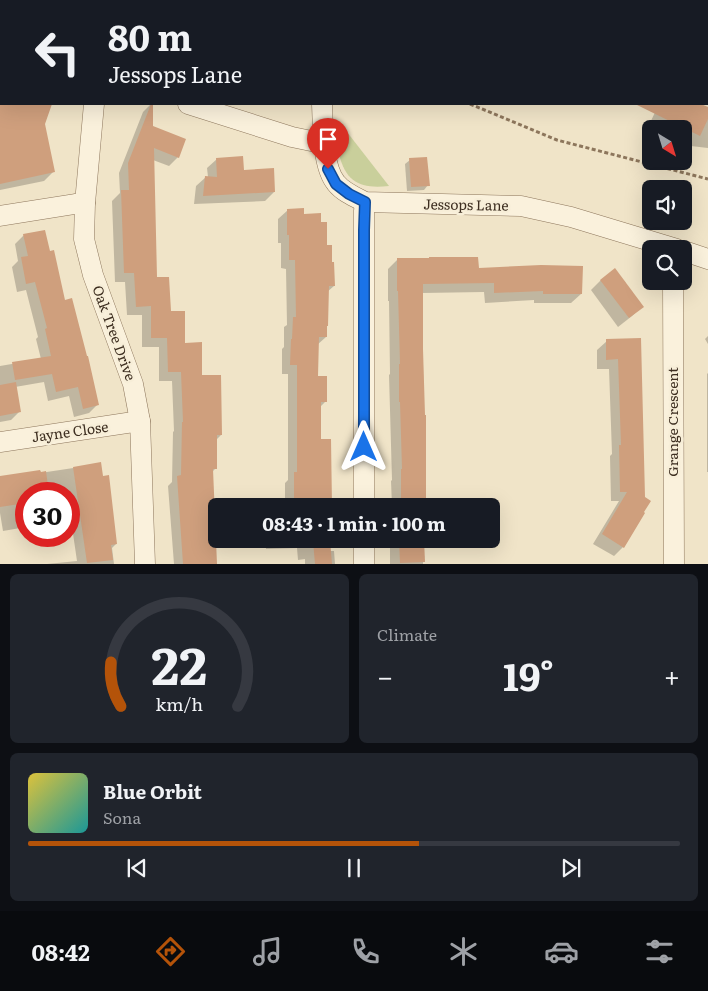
<!DOCTYPE html>
<meta charset="utf-8">
<style>
:root{--surface:#171b24;--page:#20242c;--text:#f1f3f6;--muted:#9ea1a6;--line:#363941;--accent:#b45309}
body{margin:0;font-family:Literata,serif;background:var(--page);color:var(--text);height:100vh;display:flex;flex-direction:column;font-size:19px;white-space:nowrap}
*{box-sizing:border-box;margin:0}
p{font-size:16px;color:var(--muted)}
.icon{flex:none;width:28px;height:28px;fill:none;stroke:currentColor;stroke-width:2;stroke-linecap:round;stroke-linejoin:round}
.map{position:relative;height:564px;overflow:hidden}
.side{display:flex;flex-direction:column;gap:10px;padding:10px;background:#0d0f14;flex:1}
.side>*{flex:none}
.hud{position:absolute;left:0px;top:0px;width:709px;height:105px;box-shadow:0 5px 20px #0002;background:#171b24;color:var(--text);overflow:hidden}
.needle{width:32px;rotate:142deg}
.buttons{position:absolute;left:642px;top:120px;display:grid;gap:10px}
.buttons a{display:grid;place-items:center;width:50px;height:50px;border-radius:8px;background:var(--surface);box-shadow:0 5px 20px #0002;font-size:25px}
.speed{position:absolute;left:15px;top:482px;display:flex;gap:10px;font-size:25px;font-weight:700;text-align:center}
.speed>*{display:grid;place-content:center;width:65px;height:65px;border-radius:50%;background:var(--surface);box-shadow:0 5px 20px #0002;line-height:1}
.speed .limit{border:8px solid #d22;background:#fff;color:#111}
.pin{position:absolute;display:grid;place-items:center;width:42px;height:42px;color:#fff;margin:-51px -21px;border-radius:50% 50% 50% 0;rotate:-45deg;box-shadow:0 0 5px #0007}
.pin .icon{rotate:45deg}
.me{position:absolute;width:55px;margin:-28px;rotate:0deg;stroke-linejoin:round;filter:drop-shadow(0 0 4px #0008)}
.turn{display:flex;align-items:center;gap:18px;height:105px;padding:0 25px;font-size:22px}
.turn .icon{width:65px;height:65px;stroke-width:2.5}
.turn b{display:block;font-size:35px;line-height:42px}
.big{font-size:38px;font-weight:700;line-height:1.1}
.side .card{flex:1;display:flex;flex-direction:column;justify-content:center;gap:8px;min-width:0;padding:0 18px;border-radius:8px;background:var(--page)}
.side .dial{align-items:center;gap:0}
.dial svg{height:130px;overflow:visible;fill:none;stroke:var(--line);stroke-width:7;stroke-linecap:round;text-anchor:middle}
.dial text{fill:var(--text);stroke:none}
.song{display:flex;align-items:center;gap:15px}
.cover{width:60px;height:60px;border-radius:8px;background:linear-gradient(135deg,hsl(50 70% 55%),hsl(180 70% 35%))}
.played{height:5px;border-radius:2px;background:linear-gradient(90deg,var(--accent) 60%,var(--line) 60%)}
.keys{display:flex;justify-content:space-around;direction:ltr}
.heat{display:flex;justify-content:space-between;align-items:center;font-size:28px;direction:ltr}
.side .tiles{flex:1;display:grid;gap:10px;grid-template-columns:1fr 1fr}
.card:last-child{grid-column:span 2}
.trip{position:absolute;left:208px;top:498px;width:292px;height:50px;border-radius:8px;background:var(--surface);box-shadow:0 5px 20px #0002;font-weight:700;line-height:50px;text-align:center}
.tab-bar{display:flex;height:80px;justify-content:space-around;align-items:center;background:#090b0e;color:var(--muted)}
.tab-bar .icon{width:35px;height:35px}
.tab-bar .active{color:var(--accent)}
.tab-bar b{font-size:22px;color:var(--text)}
.map>svg:first-child{display:block}
.green{fill:#c9cf9b}
.shadow{fill:#0003}
.building{fill:#cf9f7d}
.lines{fill:none;stroke-linecap:round;stroke-linejoin:round}
.minor-casing{stroke:#8d765c;stroke-width:21}
.path{stroke:#8d765c;stroke-width:3;stroke-dasharray:4 2.5;stroke-linecap:butt}
.minor{stroke:#faf1dc;stroke-width:20}
.route-casing{stroke:#114b97;stroke-width:12}
.route{stroke:#1a73e8;stroke-width:9}
.labels{text-anchor:middle;stroke-width:5;stroke-linejoin:round;paint-order:stroke}
.street-label{font-size:14px;fill:#3d2e20;stroke:#f7eed8}
</style>
<div class="map">
<svg width="708" height="564" viewBox="0 0 708 564">
<rect width="100%" height="100%" fill="#f0e4c8"/>
<path class="green" d="M340,123L389,186C361,189 346,183 339,154C337,143 336,134 340,123Z"/>
<g class="shadow">
<rect x="255" y="0" width="41" height="1"/>
<rect x="402" y="0" width="41" height="1"/>
<rect x="546" y="0" width="41" height="1"/>
<rect x="642" y="0" width="32" height="1"/>
<polygon points="0,76 1,76 1,104 51,104 44,123 53,172 44,181 0,190"/>
<polygon points="151,104 152,127 178,157 169,166 153,160 156,279 184,344 201,377 221,435 216,440 215,469 212,472 215,564 174,564 168,486 172,482 173,432 174,431 172,381 159,381 159,347 142,347 142,315 127,315 125,282 115,282 112,201 120,193 119,173 143,112"/>
<polygon points="659,104 698,104 708,109 708,148 691,146 684,142 684,129 656,129 649,125"/>
<polygon points="217,159 243,171 274,192 265,201 194,204 196,186 206,177 208,177 207,168"/>
<polygon points="410,160 428,185 424,190 407,191 405,164"/>
<polygon points="288,210 303,215 325,246 334,286 327,292 326,337 317,345 317,377 325,402 320,407 320,440 330,440 330,506 272,506 274,504 285,504 285,483 288,480 288,374 282,374 282,349 284,347 284,327 287,325 286,269 281,268 281,243 278,243 278,219"/>
<polygon points="24,235 64,301 98,404 89,413 74,417 69,396 48,401 44,382 15,387 20,411 11,420 0,422 0,366 41,359 36,339 38,337 26,290 17,292 12,267 18,261 15,244"/>
<polygon points="398,259 477,269 581,294 571,303 534,303 534,300 485,303 484,292 422,293 425,506 392,506 391,481 392,480 389,375 390,374 389,301 388,301 388,269"/>
<polygon points="601,280 642,307 632,316 618,327 591,290"/>
<polygon points="708,336 708,344 705,339"/>
<polygon points="640,340 623,547 614,556 593,544 619,501 611,501 610,456 612,454 609,369 597,369 597,350 607,341"/>
<polygon points="708,373 708,472 707,472 707,374"/>
<polygon points="100,464 116,544 112,548 114,564 47,564 77,561 71,520 69,521 69,494 26,494 26,527 3,531 0,513 0,477 40,473"/>
<polygon points="265,539 329,539 329,551 334,551 335,564 305,564 305,559 298,560 297,548 266,549"/>
<rect x="390" y="539" width="33" height="25"/>
</g>
<g class="building">
<polygon points="0,104 52,104 45,124 55,172 0,184"/>
<polygon points="151,104 153,104 153,126 186,139 179,158 154,148 157,277 169,277 171,311 185,311 185,343 202,342 202,375 221,375 222,435 217,435 217,469 213,469 217,564 183,564 177,476 181,475 182,422 183,422 181,372 168,372 167,338 151,338 151,306 136,307 134,273 124,273 121,190 129,190 128,163"/>
<polygon points="635,104 701,104 708,107 708,119 700,136"/>
<polygon points="243,156 244,170 274,168 275,192 203,196 205,176 217,177 216,158"/>
<polygon points="427,157 430,186 411,187 409,158"/>
<polygon points="304,208 304,214 321,213 321,222 327,222 327,245 332,245 332,262 334,262 335,286 329,286 328,326 327,326 327,337 319,337 318,376 327,376 327,402 321,402 321,439 331,439 332,506 294,506 294,472 297,472 297,365 290,365 291,339 292,339 293,317 296,317 295,260 289,260 289,235 287,235 287,209"/>
<polygon points="45,230 50,251 54,250 65,300 72,298 87,356 88,356 99,405 83,409 78,387 56,392 52,374 15,380 12,362 51,356 45,329 47,328 35,282 26,284 21,257 28,256 23,234"/>
<polygon points="429,257 478,257 479,268 541,265 583,266 582,294 543,294 543,291 494,293 494,283 423,284 423,349 425,415 426,415 426,506 401,506 401,469 402,469 400,402 399,402 399,364 400,364 398,291 397,291 397,258 429,258"/>
<polygon points="615,268 644,307 629,318 600,280"/>
<polygon points="641,338 645,497 651,501 644,512 645,513 624,548 602,534 627,492 620,492 619,445 621,445 618,359 606,360 606,339"/>
<polygon points="16,382 21,412 0,416 0,385"/>
<polygon points="101,462 103,476 109,475 117,544 111,545 113,560 87,563 73,467"/>
<polygon points="40,470 41,472 46,471 49,494 26,494 26,503 0,507 0,476"/>
<polygon points="399,539 424,539 425,562 400,563"/>
<polygon points="330,540 332,564 315,564 313,541"/>
</g>
<g class="lines">
<defs>
<g id="minor">
<polyline points="319,0 319,1"/>
<polyline points="0,37 1,37"/>
<polyline points="94,104 85,203 84,239 93,275 133,384 140,421 145,564"/>
<polyline points="188,104 292,137 316,142 325,148"/>
<path d="M322,104C323,125 322,166 336,183C343,192 355,197 365,202L521,206L571,217L677,249"/>
<polyline points="0,216 75,204 85,203"/>
<polyline points="684,251 708,259"/>
<polyline points="673,281 674,564"/>
<polyline points="0,442 140,421"/>
<polyline points="364,506 364,211 365,202"/>
<polyline points="364,564 364,539"/>
</g>
</defs>
<use href="#minor" class="minor-casing"/>
<g class="path">
<polyline points="346,0 346,1"/>
<polyline points="470,104 557,140 708,179"/>
</g>
<use href="#minor" class="minor"/>
</g>
<g class="lines">
<defs>
<polyline id="route" points="328,169 336,184 349,194 365,202 364,230 364,447"/>
</defs>
<use href="#route" class="route-casing"/>
<use href="#route" class="route"/>
</g>
<g class="labels">
<g class="street-label">
<text transform="translate(466 205) rotate(1)" y="5">Jessops Lane</text>
<text transform="translate(114 333) rotate(70)" y="5">Oak Tree Drive</text>
<text transform="translate(673 422) rotate(-90)" y="5">Grange Crescent</text>
<text transform="translate(70 432) rotate(-8)" y="5">Jayne Close</text>
</g>
</g>
</svg>
<div class="buttons">
<a><svg class="needle" viewBox="-14 -14 28 28"><path d="M0-13l5 13h-10z" fill="#e53935"/><path d="M0 13l5-13h-10z" fill="#9ea1a6"/></svg></a>
<a><svg class="icon" aria-label="sound" viewBox="0 0 24 24"><path d="M4 9h4l5-4v14l-5-4H4zM17 9q2 3 0 6"/></svg></a>
<a><svg class="icon" aria-label="search" viewBox="0 0 24 24"><circle cx="10" cy="10" r="6"/><path d="M15 15l6 6"/></svg></a>
</div>
<div class="speed"><div class="limit">30</div></div>
<div class="pin" style="left:328px;top:169px;background:#d93025"><svg class="icon" aria-label="arrive" viewBox="0 0 24 24"><path d="M6 21V4h12l-3 4 3 4H6"/></svg></div>
<svg class="me" style="left:364px;top:447px" viewBox="-20 -20 40 40"><path d="M0-17L14 15 0 8-14 15z" fill="#1a73e8" stroke="#fff" stroke-width="4"/></svg>
<div class="trip">08:43 · 1 min · 100 m</div>
<div class="hud">
<div class="turn"><svg class="icon" aria-label="left" viewBox="0 0 24 24"><path d="M17 20v-9H6M10 6l-5 5 5 5"/></svg><div><b>80 m</b>Jessops Lane</div></div>
</div>
</div>
<section class="side">
<div class="tiles">
<div class="card dial"><svg viewBox="0 0 100 80">
<path d="M14 69A42 42 0 1 1 86 69"/>
<path d="M14 69A42 42 0 0 1 8 42" stroke="#b45309"/>
<text x="50" y="56" font-size="32" font-weight="700">22</text>
<text x="50" y="72" font-size="11">km/h</text>
</svg></div>
<div class="card"><p>Climate</p>
<div class="heat"><a>−</a><b class="big">19°</b><a>+</a></div>
</div>
<div class="card">
<div class="song"><i class="cover"></i><div><b>Blue Orbit</b><p>Sona</p></div></div>
<div class="played"></div>
<div class="keys"><svg class="icon" aria-label="previous" viewBox="0 0 24 24"><path d="M18 5L8 12l10 7zM5 5v14"/></svg><svg class="icon" aria-label="pause" viewBox="0 0 24 24"><path d="M8 5v14M16 5v14"/></svg><svg class="icon" aria-label="next" viewBox="0 0 24 24"><path d="M6 5l10 7-10 7zM19 5v14"/></svg></div>
</div>
</div>
</section>
<nav class="tab-bar">
<b>08:42</b>
<svg class="icon active" aria-label="directions" viewBox="0 0 24 24"><path d="M12 3l9 9-9 9-9-9zM9 14v-3h6M13 9l2 2-2 2"/></svg>
<svg class="icon" aria-label="music" viewBox="0 0 24 24"><path d="M9 18V5l10-2v13"/><circle cx="6" cy="18" r="3"/><circle cx="16" cy="16" r="3"/></svg>
<svg class="icon" aria-label="phone" viewBox="0 0 24 24"><path d="M5 4h4l2 5-3 2q2 4 5 5l2-3 5 2v4C11 20 4 13 5 4z"/></svg>
<svg class="icon" aria-label="climate" viewBox="0 0 24 24"><path d="M12 3v18M4 7l16 10M4 17L20 7"/></svg>
<svg class="icon" aria-label="car" viewBox="0 0 24 24"><path d="M5 17H2v-5l4-1 3-4h7l3 4 3 1v5h-3M9 17h6M6 11h13"/><circle cx="7" cy="17" r="2"/><circle cx="17" cy="17" r="2"/></svg>
<svg class="icon" aria-label="filters" viewBox="0 0 24 24"><path d="M4 7h16M4 17h16"/><circle cx="9" cy="7" r="2"/><circle cx="15" cy="17" r="2"/></svg>
</nav>
